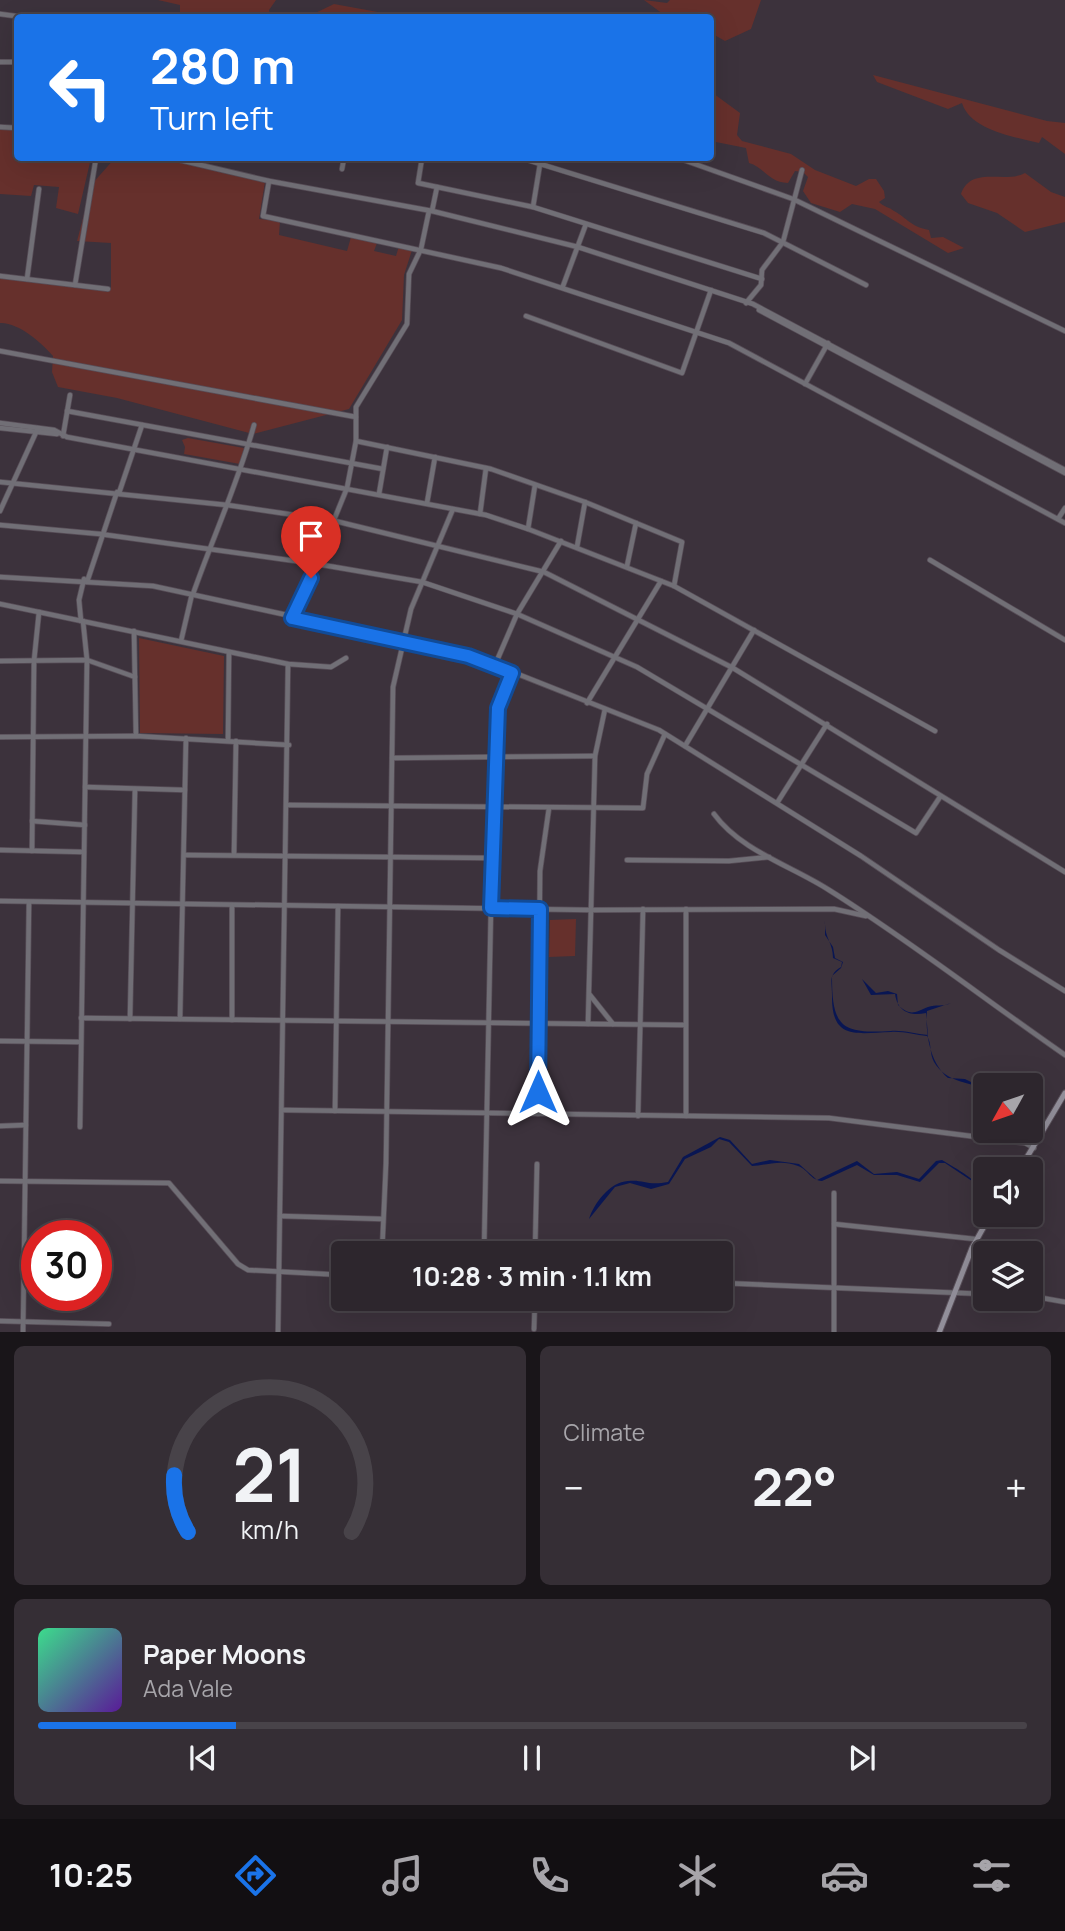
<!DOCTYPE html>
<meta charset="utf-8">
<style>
:root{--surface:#2d262d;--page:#352e35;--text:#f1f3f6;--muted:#a7a5aa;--line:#484349;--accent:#1a73e8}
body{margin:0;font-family:Manrope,sans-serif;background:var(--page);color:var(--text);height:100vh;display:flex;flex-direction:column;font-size:26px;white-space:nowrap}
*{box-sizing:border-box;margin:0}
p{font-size:23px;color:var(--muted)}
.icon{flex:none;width:38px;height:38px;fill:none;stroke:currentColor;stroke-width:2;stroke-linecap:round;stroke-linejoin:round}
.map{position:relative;height:1332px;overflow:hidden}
.drawer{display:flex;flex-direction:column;gap:14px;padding:14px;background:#191519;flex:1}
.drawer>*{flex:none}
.banner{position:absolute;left:14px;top:14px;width:700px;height:147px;border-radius:7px;box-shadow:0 7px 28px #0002,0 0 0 2px var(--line);background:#1a73e8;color:#fff;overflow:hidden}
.needle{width:46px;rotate:230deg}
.tools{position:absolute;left:973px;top:1073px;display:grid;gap:14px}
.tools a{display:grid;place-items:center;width:70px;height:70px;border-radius:7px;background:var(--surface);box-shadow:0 7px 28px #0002,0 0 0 2px var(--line);font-size:35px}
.speed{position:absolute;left:21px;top:1220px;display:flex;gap:14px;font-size:35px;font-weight:700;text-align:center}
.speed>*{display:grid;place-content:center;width:91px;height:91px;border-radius:50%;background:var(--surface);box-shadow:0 7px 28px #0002,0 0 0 2px var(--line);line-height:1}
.speed .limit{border:10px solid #d22;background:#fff;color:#111}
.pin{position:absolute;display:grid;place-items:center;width:60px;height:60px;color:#fff;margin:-72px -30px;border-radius:50% 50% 50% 0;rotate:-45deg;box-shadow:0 0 7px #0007}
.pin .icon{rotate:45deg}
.me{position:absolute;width:77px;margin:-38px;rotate:0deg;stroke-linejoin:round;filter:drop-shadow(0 0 5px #0008)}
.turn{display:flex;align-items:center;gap:24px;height:147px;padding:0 21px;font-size:32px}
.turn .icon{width:91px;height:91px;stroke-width:2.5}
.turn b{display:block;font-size:49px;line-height:60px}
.big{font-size:52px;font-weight:700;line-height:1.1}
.drawer .tile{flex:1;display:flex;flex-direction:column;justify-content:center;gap:10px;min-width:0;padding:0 24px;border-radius:10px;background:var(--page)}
.drawer .dial{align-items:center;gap:0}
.dial svg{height:182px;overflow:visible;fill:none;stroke:var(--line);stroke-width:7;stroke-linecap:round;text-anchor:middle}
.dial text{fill:var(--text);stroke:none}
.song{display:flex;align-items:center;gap:21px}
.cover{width:84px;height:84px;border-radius:10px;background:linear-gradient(135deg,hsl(150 70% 55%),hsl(270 70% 35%))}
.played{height:7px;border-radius:4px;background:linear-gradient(90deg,var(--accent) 20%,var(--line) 20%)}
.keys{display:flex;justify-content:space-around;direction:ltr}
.heat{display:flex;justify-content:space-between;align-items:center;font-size:38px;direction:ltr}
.drawer .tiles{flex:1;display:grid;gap:14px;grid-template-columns:1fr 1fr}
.tile:last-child{grid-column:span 2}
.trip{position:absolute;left:331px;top:1241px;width:402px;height:70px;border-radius:7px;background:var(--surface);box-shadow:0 7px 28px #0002,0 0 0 2px var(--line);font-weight:700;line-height:70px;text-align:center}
.menu{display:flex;height:112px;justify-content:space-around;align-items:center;background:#120f12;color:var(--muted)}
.menu .icon{width:49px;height:49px}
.menu .current{color:var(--accent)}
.menu b{font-size:32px;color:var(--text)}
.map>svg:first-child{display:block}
.green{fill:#66302c}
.water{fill:#091653}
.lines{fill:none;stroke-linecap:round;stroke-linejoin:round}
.minor-casing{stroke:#584e58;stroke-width:6}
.secondary-casing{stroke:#584e58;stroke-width:7}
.minor{stroke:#716f76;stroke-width:4.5}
.secondary{stroke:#928f9a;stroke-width:5}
.route-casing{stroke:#114b97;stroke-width:18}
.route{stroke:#1a73e8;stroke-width:12}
</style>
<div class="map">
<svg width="1065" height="1333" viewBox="0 0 1065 1333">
<rect width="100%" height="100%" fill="#3c323c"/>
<g class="green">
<polygon points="158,0 276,0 269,10 271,17 180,18 180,5"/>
<polygon points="644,0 667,3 670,0 761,0 751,29 725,41 711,33 710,18 667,17"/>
<polygon points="334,4 405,17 307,17"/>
<path d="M873,75L1047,121L1065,123V154L1042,137L1039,143C1015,137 970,130 962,103L948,109L877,82Z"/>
<path d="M710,91L740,113L737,135L742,141L791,154L815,170L856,186L869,179H876L884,191L885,198L879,202C884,207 889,207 894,211C907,218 911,227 929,230L931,238L943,237L964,248L948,253L875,209L852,204L840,212L811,203L803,191L808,177L803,172L795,171L788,183C769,183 764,167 749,163L746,148L711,141Z"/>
<polygon points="0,128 17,130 18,158 91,158 78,214 56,208 59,187 34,185 31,196 0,194"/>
<path d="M115,158H160L265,182L259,219L280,221L279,235L347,251L351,237L377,243L374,251L396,256L399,246L413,247L404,275L402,320L349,409L253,434L117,398L58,387L52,372L53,356C42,343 18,322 0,323V278L111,290V243L77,241L92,184Z"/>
<path d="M1025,173L1051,192L1065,197V222L1025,232L997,213L968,203L961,194C971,165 1005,184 1025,173Z"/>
<polygon points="188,438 244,448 240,464 184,454 185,447 182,440"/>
<polygon points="139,638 224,656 223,734 140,733"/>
<polygon points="576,919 575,956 549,957 550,920"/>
</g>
<g class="water">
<path d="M825,921V935L833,947L835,958L843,962L841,968L832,976C832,1027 841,1034 891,1031C902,1030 916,1034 928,1035L926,1013C911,1016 898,1013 895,994L871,995L862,979L876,993L888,991L897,994L898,1005C911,1017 915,1012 928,1007C936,1004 943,1007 951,1003L927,1011C925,1033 930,1063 948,1078L965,1079L985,1089C965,1081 946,1082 934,1062C929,1053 932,1043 927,1036C916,1035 902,1031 891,1032C857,1033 831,1041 832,995C832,981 828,975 841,967L842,962L833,958C833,942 824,938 825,921Z"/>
<path d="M720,1137L730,1140L752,1164L770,1160L799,1164L817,1180L857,1161L874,1174L897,1172L919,1179L936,1161L942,1160C955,1168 980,1181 985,1195L978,1185L945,1163H939L920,1182L897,1175H874L857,1165L822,1181C810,1180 809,1170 798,1166C781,1159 768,1165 752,1166L729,1142L719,1139L711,1147L685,1159L669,1184L651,1189L630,1183L615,1187L589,1219C594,1203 610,1182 628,1181C643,1179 647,1186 668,1182L683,1157Z"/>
</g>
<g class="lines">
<defs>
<g id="minor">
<polyline points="0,14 30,18"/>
<polyline points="0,62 18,62"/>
<polyline points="0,127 18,128"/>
<polyline points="171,158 269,181 432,211 578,247 753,304 1065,470"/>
<polyline points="422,158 418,183 533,207 762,279"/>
<polyline points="521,158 764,233 866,285"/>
<polyline points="678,158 793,199 1065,331"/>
<polyline points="342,169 344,158"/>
<polyline points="269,181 263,216 501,268 729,343 1065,523"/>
<polyline points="533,207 541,158"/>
<polyline points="432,211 437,187"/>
<polyline points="0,276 108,289"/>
<polyline points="27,279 39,189"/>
<polyline points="75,285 96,158"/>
<polyline points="563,286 586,224"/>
<polyline points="746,303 761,285 762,270 783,242 802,170"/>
<polyline points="759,310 1065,473"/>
<polyline points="526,316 682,373 711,290"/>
<polyline points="0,351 356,417"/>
<polyline points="805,384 828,343"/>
<polyline points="67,411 383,469"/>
<polyline points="0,423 54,430 67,437 486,515 528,529 674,586 935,731"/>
<polyline points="0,428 57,434"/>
<polyline points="63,436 70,395"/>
<polyline points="356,441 491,469 585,502 682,542 674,586"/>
<polyline points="0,482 227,505 335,521 544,572 733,668 1065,872"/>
<polyline points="119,493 142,425"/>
<polyline points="379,494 387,447"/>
<polyline points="427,503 435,457"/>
<polyline points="0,511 38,428"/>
<polyline points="480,514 486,468"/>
<polyline points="1058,519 1065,508"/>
<polyline points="0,525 100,534 317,564 422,582 517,614 637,667 916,833 940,797"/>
<polyline points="528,529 535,485"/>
<polyline points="577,547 585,502"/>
<polyline points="930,560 1065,640"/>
<polyline points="316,564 347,488 356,441 356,407 407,324 409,274 421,249 429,211"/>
<polyline points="627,566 636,523"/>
<polyline points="0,577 153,586 402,640 495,665 659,730 861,856 999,950 1065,991"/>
<polyline points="88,579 117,492"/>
<path d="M193,594C213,537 238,483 254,425"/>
<polyline points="0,604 288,664 331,667 346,658"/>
<polyline points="292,618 317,565"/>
<polyline points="81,621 79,600 84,579"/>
<polyline points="134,631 136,736"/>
<polyline points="181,641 192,594"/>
<polyline points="0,661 87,660 135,677"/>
<polyline points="495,665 517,614 561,541"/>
<polyline points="505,669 499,704 512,672"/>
<polyline points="587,703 661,581"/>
<polyline points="0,737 136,736 289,745"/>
<polyline points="228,740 229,652"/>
<polyline points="685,746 754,630"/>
<polyline points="392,758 595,756"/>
<polyline points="85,787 185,790"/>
<polyline points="777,803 827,724"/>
<polyline points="288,805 643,808 647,774 665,734"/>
<path d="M714,814C741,851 792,866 829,890C909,940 987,1001 1065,1055"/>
<polyline points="32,821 85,825"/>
<polyline points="0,850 84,852"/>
<polyline points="32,851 34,661 39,612"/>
<polyline points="184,855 492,858"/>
<polyline points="234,855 236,741"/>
<polyline points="627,860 729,861 769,857"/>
<polyline points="0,901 591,910 834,909 866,916"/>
<polyline points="232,905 232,1020"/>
<polyline points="590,995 613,1024"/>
<polyline points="81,1018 686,1025"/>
<polyline points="130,1019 135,789"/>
<polyline points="180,1019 186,738"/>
<polyline points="588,1024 595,756 605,709"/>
<polyline points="0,1041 81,1042"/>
<polyline points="282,1110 829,1118 1025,1143 1034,1148"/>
<polyline points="335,1111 338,906"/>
<polyline points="538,1114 540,871 549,808"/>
<polyline points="638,1116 643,909"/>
<polyline points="686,1116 686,909"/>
<polyline points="0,1126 26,1125"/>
<polyline points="80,1127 87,660 83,621"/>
<polyline points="0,1181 169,1183 238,1264 248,1270 343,1275"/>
<polyline points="834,1193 834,1333"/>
<polyline points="280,1216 383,1219"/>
<polyline points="834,1224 975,1239"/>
<polyline points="382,1253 386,1163 393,687 411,609 453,509"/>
<polyline points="484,1253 494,757 499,704"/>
<polyline points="535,1253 537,1164"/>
<polyline points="721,1283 985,1294"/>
<polyline points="1031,1296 1065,1302"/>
<polyline points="0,1321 109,1324"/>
<polyline points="534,1329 535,1298"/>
<polyline points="23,1333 29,902"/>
<polyline points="278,1333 288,664"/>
</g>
<g id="secondary">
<polyline points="1020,1169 1065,1093"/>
<polyline points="939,1333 972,1248 991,1214"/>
</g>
</defs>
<use href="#minor" class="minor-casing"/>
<use href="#secondary" class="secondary-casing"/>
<use href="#minor" class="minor"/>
<use href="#secondary" class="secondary"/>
</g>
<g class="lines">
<defs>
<polyline id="route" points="311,578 292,618 468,656 512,673 498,708 491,908 540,909 538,1092"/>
</defs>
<use href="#route" class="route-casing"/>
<use href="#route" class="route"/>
</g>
</svg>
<div class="tools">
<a><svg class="needle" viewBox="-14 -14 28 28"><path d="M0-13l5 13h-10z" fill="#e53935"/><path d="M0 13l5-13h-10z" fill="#a7a5aa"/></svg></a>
<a><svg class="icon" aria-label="sound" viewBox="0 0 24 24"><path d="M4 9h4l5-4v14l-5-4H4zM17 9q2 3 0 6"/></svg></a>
<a><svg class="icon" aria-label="layers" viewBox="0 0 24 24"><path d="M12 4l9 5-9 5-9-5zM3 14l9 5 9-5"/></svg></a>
</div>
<div class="speed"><div class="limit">30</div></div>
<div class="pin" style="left:311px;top:578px;background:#d93025"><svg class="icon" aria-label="arrive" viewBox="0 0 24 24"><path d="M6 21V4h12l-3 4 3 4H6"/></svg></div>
<svg class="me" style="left:538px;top:1092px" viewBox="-20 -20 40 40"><path d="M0-17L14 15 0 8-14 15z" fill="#1a73e8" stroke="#fff" stroke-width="4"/></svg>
<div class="trip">10:28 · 3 min · 1.1 km</div>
<div class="banner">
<div class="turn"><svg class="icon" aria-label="left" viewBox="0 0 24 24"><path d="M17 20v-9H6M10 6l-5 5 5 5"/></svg><div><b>280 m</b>Turn left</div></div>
</div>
</div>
<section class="drawer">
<div class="tiles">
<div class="tile dial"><svg viewBox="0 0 100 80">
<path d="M14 69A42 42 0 1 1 86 69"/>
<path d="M14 69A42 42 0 0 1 8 44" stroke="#1a73e8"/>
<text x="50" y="56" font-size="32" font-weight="700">21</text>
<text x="50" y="72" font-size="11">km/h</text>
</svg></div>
<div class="tile"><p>Climate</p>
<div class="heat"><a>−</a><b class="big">22°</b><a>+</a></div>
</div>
<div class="tile">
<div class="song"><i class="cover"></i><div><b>Paper Moons</b><p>Ada Vale</p></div></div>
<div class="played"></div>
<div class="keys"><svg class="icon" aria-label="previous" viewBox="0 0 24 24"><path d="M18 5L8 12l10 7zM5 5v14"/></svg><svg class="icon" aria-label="pause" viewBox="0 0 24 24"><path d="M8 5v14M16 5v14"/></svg><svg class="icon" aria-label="next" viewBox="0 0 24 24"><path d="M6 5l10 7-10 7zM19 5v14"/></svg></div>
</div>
</div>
</section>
<nav class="menu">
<b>10:25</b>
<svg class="icon current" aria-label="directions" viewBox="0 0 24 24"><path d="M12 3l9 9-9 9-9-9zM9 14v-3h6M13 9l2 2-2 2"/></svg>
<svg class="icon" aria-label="music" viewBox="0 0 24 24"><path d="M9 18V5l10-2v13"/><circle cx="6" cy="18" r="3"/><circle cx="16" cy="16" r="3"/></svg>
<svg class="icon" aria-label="phone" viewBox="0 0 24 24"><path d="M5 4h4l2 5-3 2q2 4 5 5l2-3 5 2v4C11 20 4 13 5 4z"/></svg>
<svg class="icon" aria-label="climate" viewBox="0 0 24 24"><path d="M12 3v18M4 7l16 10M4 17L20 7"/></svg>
<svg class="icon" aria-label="car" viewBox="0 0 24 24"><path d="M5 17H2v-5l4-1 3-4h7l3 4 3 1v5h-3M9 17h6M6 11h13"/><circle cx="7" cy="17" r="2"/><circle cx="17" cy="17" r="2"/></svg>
<svg class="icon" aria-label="filters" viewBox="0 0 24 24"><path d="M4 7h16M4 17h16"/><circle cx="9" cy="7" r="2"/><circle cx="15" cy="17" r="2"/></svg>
</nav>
